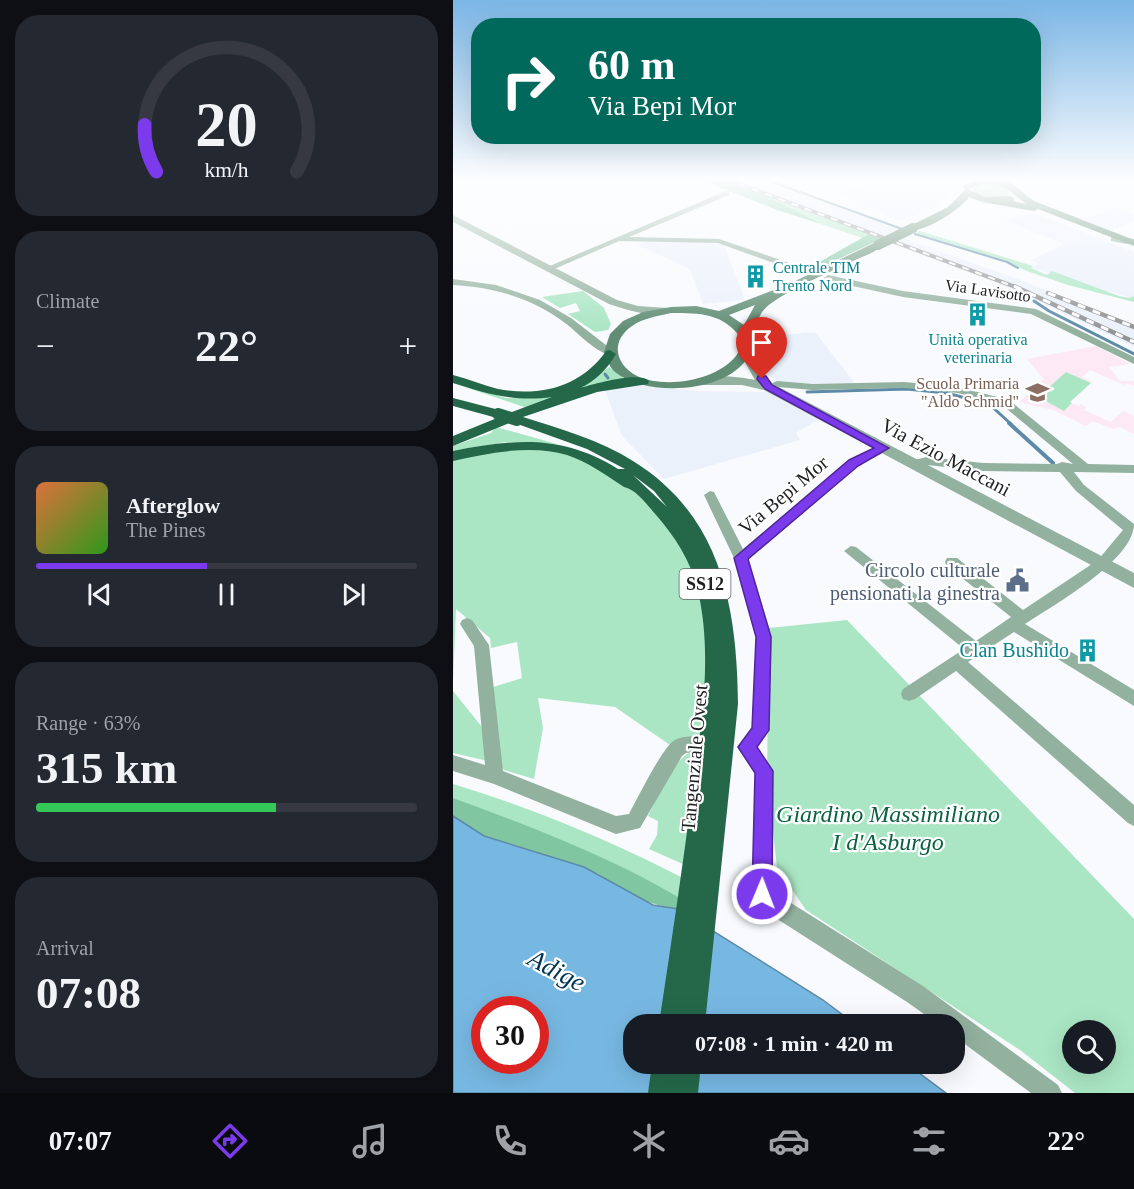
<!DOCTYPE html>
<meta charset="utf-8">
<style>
:root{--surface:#171b24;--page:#242831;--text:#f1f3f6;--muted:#9ea1a6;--line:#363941;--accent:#7c3aed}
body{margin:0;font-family:Georgia,serif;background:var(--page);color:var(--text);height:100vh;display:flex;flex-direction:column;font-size:22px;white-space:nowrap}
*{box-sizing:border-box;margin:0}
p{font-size:20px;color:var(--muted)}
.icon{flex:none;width:33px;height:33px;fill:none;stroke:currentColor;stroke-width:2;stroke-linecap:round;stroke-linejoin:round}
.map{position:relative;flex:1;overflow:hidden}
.drawer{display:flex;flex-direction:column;gap:15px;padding:15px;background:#0d0f14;width:453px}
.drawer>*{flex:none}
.top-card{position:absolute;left:18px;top:18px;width:570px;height:126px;border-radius:24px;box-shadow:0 6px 24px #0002;background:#00695c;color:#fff;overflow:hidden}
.tools{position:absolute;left:609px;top:1020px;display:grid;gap:12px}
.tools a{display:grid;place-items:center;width:54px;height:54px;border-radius:50%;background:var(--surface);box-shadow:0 6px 24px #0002;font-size:30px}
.speed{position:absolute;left:18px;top:996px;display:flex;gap:12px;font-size:30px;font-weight:700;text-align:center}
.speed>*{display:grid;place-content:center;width:78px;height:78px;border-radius:50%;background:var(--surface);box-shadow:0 6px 24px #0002;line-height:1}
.speed .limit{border:9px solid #d22;background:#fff;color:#111}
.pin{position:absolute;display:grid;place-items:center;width:51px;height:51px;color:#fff;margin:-62px -26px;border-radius:50% 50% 50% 0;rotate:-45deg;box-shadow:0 0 6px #0007}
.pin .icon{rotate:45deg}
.me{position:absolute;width:66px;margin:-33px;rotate:1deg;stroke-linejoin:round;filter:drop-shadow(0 0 4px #0008)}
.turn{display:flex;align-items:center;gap:21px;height:126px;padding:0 18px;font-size:27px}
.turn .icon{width:78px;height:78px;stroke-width:2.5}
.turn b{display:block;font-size:42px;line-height:51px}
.big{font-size:45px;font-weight:700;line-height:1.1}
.drawer .widget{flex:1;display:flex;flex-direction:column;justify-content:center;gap:9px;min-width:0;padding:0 21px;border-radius:24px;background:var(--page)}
.drawer .dial{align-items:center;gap:0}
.dial svg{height:156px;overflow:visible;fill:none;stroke:var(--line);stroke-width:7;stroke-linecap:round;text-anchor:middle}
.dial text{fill:var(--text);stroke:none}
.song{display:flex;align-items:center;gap:18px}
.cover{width:72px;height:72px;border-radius:9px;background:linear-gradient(135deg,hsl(20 70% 55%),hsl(110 70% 35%))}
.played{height:6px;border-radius:3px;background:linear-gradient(90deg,var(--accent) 45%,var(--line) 45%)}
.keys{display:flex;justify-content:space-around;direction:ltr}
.heat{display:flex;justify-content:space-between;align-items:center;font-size:33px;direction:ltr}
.charge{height:9px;border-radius:4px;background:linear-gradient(90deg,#34c759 63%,var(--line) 0)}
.trip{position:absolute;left:170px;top:1014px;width:342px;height:60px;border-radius:24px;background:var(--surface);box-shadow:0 6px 24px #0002;font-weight:700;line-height:60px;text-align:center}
.tabs{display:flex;height:96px;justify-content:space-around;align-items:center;background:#090b0e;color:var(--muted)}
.tabs .icon{width:42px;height:42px}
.tabs .active{color:var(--accent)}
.tabs b{font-size:27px;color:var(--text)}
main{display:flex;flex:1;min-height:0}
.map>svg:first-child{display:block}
.built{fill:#ebf1fb}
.education{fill:#fde9f3}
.green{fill:#aae6c4;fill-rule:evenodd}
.forest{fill:#80c7a1}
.water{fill:#77b8e2;stroke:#5c8aa8;stroke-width:1.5;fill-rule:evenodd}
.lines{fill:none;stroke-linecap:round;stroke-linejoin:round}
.stream-far2{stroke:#5c8aa8;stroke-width:2}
.stream-far1{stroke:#5c8aa8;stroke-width:3}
.stream{stroke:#5c8aa8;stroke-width:4}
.minor{fill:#93b19f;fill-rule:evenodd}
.tertiary{fill:#93b19f;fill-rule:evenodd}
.secondary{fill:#618d74;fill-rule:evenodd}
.trunk{fill:#246849;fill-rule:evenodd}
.rail-far1-casing{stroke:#929496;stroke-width:4}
.rail-casing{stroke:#929496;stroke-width:4.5}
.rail-far1{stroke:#fff;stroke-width:2;stroke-dasharray:7;stroke-linecap:butt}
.rail{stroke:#fff;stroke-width:3;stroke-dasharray:8;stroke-linecap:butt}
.secondary-bridge{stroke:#618d74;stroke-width:10}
.trunk-bridge{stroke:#246849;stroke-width:12}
.route{fill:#7c3aed;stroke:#51269a;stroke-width:1.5}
.labels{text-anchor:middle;stroke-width:4.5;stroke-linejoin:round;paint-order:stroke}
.far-culture-label{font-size:16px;fill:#0d838f;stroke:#fff;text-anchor:start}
.far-street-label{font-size:16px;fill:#1e1f20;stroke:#fff}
.far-education-label{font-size:16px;fill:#785e54;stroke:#fff;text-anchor:end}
.shield{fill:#fff;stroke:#626263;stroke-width:1.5}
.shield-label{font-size:18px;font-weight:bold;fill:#1e1f20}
.street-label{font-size:20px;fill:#1e1f20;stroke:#fff}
.service-label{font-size:20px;fill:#4e5e75;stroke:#fff;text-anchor:end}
.culture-label{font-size:20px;fill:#0d838f;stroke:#fff;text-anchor:end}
.near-park-label{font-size:24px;font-style:italic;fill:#0b6340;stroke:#fff}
.near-water-label{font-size:26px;font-style:italic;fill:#003652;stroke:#fff}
</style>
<main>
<section class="drawer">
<div class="widget dial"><svg viewBox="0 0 100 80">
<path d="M14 69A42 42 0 1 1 86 69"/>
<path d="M14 69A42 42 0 0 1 8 45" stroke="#7c3aed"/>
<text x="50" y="56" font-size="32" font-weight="700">20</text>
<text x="50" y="72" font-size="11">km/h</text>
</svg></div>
<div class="widget"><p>Climate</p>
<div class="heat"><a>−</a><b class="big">22°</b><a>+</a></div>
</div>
<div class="widget">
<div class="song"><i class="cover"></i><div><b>Afterglow</b><p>The Pines</p></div></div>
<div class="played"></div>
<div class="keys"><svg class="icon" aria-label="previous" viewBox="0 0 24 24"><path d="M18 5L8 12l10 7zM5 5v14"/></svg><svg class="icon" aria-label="pause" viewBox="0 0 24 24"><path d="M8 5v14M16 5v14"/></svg><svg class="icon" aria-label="next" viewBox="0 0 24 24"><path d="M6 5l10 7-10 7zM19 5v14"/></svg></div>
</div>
<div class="widget"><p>Range · 63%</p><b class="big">315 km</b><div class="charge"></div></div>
<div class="widget"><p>Arrival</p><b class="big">07:08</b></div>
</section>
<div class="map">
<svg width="681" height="1093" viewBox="0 0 681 1093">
<rect width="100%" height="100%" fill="#f8fafd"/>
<g class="built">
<polygon points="268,179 308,179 459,235 453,239 567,280 681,325 681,347 562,290"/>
<polygon points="441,179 495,179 501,189 493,200 482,203 486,207 445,221 384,193"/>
<polygon points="663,208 681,214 681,220 659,231 629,219"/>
<polygon points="577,213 586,215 681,252 681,299 578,268 585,264 578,260 611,244 551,220"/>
<polygon points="244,241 271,245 292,300 250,304 237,269 185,245 193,242"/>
<polygon points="362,332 401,382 395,385 327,383 314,374 307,357 306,337"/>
<polygon points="178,384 243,391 319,392 366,419 343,433 347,440 211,479 169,436 151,387"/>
</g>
<polygon class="education" points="643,346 677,364 656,367 667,381 681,381 681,386 673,383 671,385 637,370 629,377 639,381 638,383 613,372 585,397 611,411 619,403 626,406 628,404 633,407 631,410 658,422 670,411 681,416 681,434 667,427 660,429 640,421 633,426 600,410 566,402 591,379 574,359"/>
<g class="green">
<path d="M533,184L550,186L556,190L557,194C548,201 531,198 520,192L521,187Z"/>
<polygon points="307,194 416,234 409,238 368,224"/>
<polygon points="467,231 580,266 578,268 594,275 599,271 666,296 676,298 681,296 681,302 615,285 571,270 554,261 463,233"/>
<polygon points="130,291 151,308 158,324 155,330 142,332 115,314 127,311 123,303 107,308 89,297"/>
<polygon points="156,367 172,379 74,408 0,383 0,381 53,398 78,398 137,381"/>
<polygon points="613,372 638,383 617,402 619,403 611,411 585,397"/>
<polygon points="43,427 104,444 52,442 0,452 0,446 38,433"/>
<path d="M66,449C88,450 109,451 129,459C184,483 235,537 248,595C258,642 253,689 250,736L230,737L217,745L162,707L85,698L90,728L81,779L51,770L47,766L37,688L69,678L64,642L38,648L37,638L3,609L0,680V458Z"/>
<path d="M394,620L681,919V1093H622L567,1050L353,910L324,868L314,776L316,628ZM620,1030H652V1064H620Z"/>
<polygon points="0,691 33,732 35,761 0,753"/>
<path d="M238,752L247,754L232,865L196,849L204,835L205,821L195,816C206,795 216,763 238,752Z"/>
<path d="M0,784C79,808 156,840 230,878L225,909L0,816Z"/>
</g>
<g class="forest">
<path d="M246,179C290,179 330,205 368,224L327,211Z"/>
<polygon points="416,234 428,239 358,272 354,269"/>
<path d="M0,798C77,826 156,856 227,898L225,909C195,905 170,893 146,874L31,836L0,816Z"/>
</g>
<path class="water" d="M0,816L31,836L131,867L200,905L225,909L370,1000L402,1024H180V1064H454L493,1093H0ZM32,1010H82V1060H32Z"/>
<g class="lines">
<g class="stream-far2">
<polyline points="311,179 449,229"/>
<polyline points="462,234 554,262 565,268"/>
</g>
<g class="stream-far1">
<polyline points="581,301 596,311 681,354"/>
<polyline points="152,374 155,378"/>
<polyline points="354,392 454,389 493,393 536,404 558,424"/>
</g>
<polyline class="stream" points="556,423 600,463"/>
<g class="minor">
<polygon points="550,179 572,179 545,184 541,182"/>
<polygon points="273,191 276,191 276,195 176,237 266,239 360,271 360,275 354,275 265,243 166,241 99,270 92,268"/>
<polygon points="658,237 681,239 681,243 673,244 658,241"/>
<polygon points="375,275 450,291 583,309 681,357 681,364 578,314 450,297 372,280 371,278"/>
<path d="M0,279L43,285L87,300L118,318L162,352L157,355C139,350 127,334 112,323C80,298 40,287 0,285Z"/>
<path d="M324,381L360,384L451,382L505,387L556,400L635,464L681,465V473L621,472L631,485L681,524C681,560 601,605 572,624L681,690V706L561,632L515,662L681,805V826L675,823L503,671L462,699L456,701L450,699L448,694L450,689L511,649L391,551L398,546L403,547L523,641L558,617L494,566L492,562L494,558H504L570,610L645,560L670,530L623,491L607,472L530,471L474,465L461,468L455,464L457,461L474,457L530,463L604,464L609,462L620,464L548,404L505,393L451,388L360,390L325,387L315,390L310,387Z"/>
<polygon points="430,444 434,445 436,448 434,451 404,466 295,560 319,637 315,730 303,747 320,771 319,891 470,986 605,1085 609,1093 578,1093 501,1036 501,1024 485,1024 454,1002 307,908 299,894 302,773 284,747 299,727 303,637 281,558 251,495 257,491 261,492 290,549 396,460"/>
<path d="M14,618L19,620L36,645L50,771L163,816L176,814C185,797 206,755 218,743C227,735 244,735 255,739L257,745L255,751L233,753L229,756L187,828L163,834L41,784L0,771V755L32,765L21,646L7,624L9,620Z"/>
</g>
<g class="tertiary">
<path d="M0,215L164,300L185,306L214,308L220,311C207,321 171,309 156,304L0,222Z"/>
<path d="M293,349L297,350L309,372L320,384L681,573V588L311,390L289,385H250L244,381C253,373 289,377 302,380L287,353Z"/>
</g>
<g class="secondary">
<path d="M527,179L558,183L581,201L681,240V246L585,209L581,211L529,202L516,197C507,210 472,232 457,230V226L495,207L513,189L510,187L511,185ZM531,184L552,187L573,204L560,201L562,199L557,196L531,197L515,189Z"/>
<path d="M421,243L430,245C422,253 408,257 398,262C371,275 341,287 317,304C298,318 306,339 295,357C273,394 192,397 162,372C156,367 154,359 151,352L157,334L170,321L190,312L218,307L243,306L266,311L334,285ZM302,305L291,325L276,315ZM218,313C248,313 270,313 289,339C288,345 286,352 283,356C263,381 212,389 184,376C162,365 157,341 179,326C190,318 205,316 218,313Z"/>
</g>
<g class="trunk">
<path d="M157,350L163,354C154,369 143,381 127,388C141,384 186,371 196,381L195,384L144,392L70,417C108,429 147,440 180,461C269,516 284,608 285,704L252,1024H206C218,945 230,865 240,786C249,720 260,652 244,587C237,560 222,537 204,516C195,506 184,490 171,487C153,475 135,462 114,455C78,444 36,453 0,461V451C62,439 109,434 165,469H172L134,449L59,422L0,446V436L44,418L0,406V398L50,411L51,415L99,397C63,402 34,394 0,383V375C15,379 30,385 45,389C87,397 128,387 153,351ZM180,475L201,491L214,507Z"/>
<polygon points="199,1064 248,1064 245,1093 195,1093"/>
</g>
<defs>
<polyline id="rail-far1" points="273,179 565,288"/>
<g id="rail">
<polyline points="561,286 681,342"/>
<polyline points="595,293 681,327"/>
</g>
</defs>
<use href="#rail-far1" class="rail-far1-casing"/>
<use href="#rail" class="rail-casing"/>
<use href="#rail-far1" class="rail-far1"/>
<use href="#rail" class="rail"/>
<polyline class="secondary-bridge" points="425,245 460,228"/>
<polyline class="trunk-bridge" points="45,414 64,420"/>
</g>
<linearGradient id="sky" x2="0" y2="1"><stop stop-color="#7bb6e6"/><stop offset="0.54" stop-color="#fcfdfe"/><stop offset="1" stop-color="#fcfdfe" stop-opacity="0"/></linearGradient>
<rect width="681" height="332" fill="url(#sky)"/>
<polygon class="route" points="305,376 313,376 319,385 436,448 405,466 295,559 318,637 316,730 304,747 320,771 319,894 316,901 309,904 302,901 299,894 302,773 285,747 299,728 303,637 281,558 396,460 421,448 312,389 304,379"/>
<defs>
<symbol id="building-bare" viewBox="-9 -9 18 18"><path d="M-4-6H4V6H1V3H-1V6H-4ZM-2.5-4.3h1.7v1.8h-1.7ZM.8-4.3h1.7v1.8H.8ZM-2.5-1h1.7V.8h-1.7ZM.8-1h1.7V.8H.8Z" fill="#0f9aa8" stroke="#fff" stroke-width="2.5" paint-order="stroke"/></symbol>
<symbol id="school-bare" viewBox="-9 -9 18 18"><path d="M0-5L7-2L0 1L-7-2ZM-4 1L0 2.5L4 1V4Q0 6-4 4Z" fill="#8d6e63" stroke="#fff" stroke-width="2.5" paint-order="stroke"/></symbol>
<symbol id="civic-bare" viewBox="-9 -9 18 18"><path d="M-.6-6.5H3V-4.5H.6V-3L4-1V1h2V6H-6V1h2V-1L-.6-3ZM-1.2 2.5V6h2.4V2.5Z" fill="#5c6f8a" stroke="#fff" stroke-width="2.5" paint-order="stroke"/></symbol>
</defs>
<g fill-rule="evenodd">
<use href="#building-bare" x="286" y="260" width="33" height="33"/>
<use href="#building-bare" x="508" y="298" width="33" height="33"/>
<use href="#school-bare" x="568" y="376" width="33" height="33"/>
<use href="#civic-bare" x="548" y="564" width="33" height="33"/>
<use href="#building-bare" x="618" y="634" width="33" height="33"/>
</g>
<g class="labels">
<g class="far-culture-label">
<text x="320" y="273">Centrale TIM<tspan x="320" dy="18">Trento Nord</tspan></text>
<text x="525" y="345" text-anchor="middle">Unità operativa<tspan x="525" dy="18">veterinaria</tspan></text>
</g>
<g class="far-street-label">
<text transform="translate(535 290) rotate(8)" y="6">Via Lavisotto</text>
</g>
<g class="far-education-label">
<text x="566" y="389">Scuola Primaria<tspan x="566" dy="18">"Aldo Schmid"</tspan></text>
</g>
<rect class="shield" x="226.5" y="569" width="51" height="30" rx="4.5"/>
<g class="shield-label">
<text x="252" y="590">SS12</text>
</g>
<g class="street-label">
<text transform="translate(493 457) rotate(28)" y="7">Via Ezio Maccani</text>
<text transform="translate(330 495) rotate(-40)" y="7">Via Bepi Mor</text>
<text transform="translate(241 758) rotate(-85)" y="7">Tangenziale Ovest</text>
</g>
<g class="service-label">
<text x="547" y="577">Circolo culturale<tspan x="547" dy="23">pensionati la ginestra</tspan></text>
</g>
<g class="culture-label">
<text x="616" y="657">Clan Bushido</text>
</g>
<g class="near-park-label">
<text x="435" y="822">Giardino Massimiliano<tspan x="435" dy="28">I d'Asburgo</tspan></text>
</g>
<g class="near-water-label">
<text transform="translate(104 970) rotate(28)" y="9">Adige</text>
</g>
</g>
</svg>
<div class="tools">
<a><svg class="icon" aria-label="search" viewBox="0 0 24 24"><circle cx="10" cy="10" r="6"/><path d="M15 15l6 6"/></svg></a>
</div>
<div class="speed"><div class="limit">30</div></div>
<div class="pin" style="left:309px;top:379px;background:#d93025"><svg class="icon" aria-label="arrive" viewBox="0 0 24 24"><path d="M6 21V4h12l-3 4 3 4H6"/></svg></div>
<svg class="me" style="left:309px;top:894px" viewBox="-20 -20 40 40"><circle r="17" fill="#7c3aed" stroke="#fff" stroke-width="3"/><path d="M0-11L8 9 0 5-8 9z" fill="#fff"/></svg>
<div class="trip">07:08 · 1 min · 420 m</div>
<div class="top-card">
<div class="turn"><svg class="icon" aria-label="right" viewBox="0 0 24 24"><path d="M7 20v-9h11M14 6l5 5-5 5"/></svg><div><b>60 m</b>Via Bepi Mor</div></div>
</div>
</div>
</main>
<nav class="tabs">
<b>07:07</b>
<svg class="icon active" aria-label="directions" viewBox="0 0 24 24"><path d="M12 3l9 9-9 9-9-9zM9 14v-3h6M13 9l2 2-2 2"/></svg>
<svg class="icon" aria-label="music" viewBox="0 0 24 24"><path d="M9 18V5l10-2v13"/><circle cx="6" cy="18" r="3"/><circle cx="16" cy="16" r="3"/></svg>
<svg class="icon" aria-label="phone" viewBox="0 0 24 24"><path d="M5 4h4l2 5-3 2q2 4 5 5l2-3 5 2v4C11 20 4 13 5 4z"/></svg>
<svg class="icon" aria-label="climate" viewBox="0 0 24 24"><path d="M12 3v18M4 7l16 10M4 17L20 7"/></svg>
<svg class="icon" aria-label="car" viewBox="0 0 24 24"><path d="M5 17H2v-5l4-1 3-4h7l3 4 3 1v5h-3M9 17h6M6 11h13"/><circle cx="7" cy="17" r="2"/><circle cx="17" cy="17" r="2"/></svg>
<svg class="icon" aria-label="filters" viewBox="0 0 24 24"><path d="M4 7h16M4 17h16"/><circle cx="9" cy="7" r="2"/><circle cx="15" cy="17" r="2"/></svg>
<b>22°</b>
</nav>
